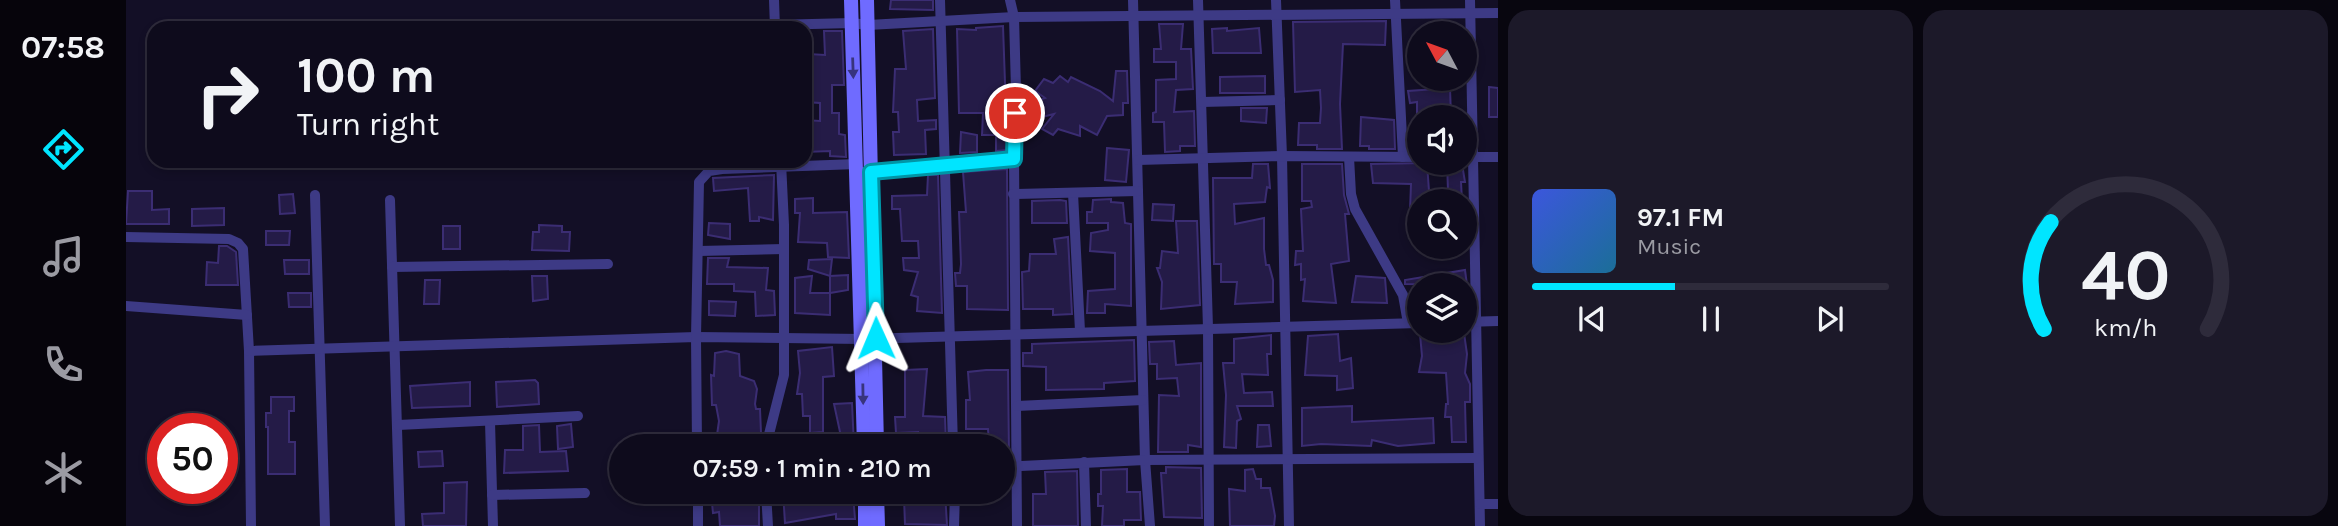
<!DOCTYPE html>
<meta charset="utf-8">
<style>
:root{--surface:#0e0b1c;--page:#1c1929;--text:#f1f3f6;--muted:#9b9ba3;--line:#2e2b3b;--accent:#00e5ff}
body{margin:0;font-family:Karla,sans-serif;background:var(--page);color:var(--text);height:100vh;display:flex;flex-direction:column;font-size:26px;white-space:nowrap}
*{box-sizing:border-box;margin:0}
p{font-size:23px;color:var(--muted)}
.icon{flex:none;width:38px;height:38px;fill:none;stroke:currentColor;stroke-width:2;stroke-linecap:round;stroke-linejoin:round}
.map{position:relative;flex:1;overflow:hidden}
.sheet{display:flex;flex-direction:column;gap:10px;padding:10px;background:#08060f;width:840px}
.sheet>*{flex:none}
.guide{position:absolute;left:21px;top:21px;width:665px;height:147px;border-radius:21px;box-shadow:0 4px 10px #0003,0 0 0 2px var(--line);background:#0e0b1c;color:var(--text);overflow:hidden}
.needle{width:46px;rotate:311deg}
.tools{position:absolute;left:1281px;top:21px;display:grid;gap:14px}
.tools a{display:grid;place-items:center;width:70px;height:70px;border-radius:50%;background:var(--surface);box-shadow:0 4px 10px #0003,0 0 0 2px var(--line);font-size:35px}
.speed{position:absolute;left:21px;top:413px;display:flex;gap:14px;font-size:35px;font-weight:700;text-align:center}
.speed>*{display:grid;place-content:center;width:91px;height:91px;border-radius:50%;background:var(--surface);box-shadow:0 4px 10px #0003,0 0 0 2px var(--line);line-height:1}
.speed .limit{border:10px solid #d22;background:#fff;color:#111}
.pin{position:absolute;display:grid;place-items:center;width:60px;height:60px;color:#fff;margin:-30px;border:4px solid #fff;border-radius:50%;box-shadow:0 2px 7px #0007}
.me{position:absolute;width:77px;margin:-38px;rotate:359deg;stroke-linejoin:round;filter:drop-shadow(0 0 5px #0008)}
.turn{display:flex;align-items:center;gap:24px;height:147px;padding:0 35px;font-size:32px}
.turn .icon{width:91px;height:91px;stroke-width:2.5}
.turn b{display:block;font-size:49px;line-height:60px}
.sheet .card{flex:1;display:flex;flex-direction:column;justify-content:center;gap:10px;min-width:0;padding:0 24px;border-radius:21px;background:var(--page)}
.sheet .dial{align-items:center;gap:0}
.dial svg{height:182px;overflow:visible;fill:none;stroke:var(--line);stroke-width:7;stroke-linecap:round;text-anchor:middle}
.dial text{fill:var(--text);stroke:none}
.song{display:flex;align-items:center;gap:21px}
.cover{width:84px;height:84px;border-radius:10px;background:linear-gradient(135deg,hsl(230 70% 55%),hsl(200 70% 35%))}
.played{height:7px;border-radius:4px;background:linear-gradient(90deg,var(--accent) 40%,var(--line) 40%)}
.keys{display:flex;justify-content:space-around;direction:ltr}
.sheet .tiles{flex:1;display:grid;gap:10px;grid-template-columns:repeat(2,1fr)}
.trip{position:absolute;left:483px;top:434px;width:406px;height:70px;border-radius:35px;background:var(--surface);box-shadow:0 4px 10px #0003,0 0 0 2px var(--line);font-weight:600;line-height:70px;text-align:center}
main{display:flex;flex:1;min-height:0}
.menu{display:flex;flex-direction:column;width:126px;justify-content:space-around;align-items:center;background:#06040b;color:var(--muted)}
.menu .icon{width:49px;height:49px}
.menu .selected{color:var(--accent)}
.menu b{font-size:32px;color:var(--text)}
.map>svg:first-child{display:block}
.building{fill:#241b47;stroke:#3b2d73;stroke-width:2}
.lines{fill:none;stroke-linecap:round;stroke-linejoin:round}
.street{stroke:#3d3a85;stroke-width:10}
.secondary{stroke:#6f6bff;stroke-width:14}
.oneway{fill:#38347d}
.route-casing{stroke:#0095a6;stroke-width:18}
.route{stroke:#00e5ff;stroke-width:12}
</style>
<main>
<nav class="menu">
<b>07:58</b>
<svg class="icon selected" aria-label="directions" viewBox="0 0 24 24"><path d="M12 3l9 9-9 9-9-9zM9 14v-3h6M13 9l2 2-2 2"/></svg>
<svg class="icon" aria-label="music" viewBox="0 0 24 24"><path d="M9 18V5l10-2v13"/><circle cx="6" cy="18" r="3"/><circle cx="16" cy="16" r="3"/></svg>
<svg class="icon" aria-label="phone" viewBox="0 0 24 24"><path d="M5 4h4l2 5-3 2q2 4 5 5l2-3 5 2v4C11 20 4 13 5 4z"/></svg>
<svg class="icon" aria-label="climate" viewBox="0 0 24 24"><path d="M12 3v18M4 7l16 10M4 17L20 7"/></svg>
</nav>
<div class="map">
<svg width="1372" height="526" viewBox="0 0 1372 526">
<rect width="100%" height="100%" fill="#130f26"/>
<g class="building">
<polygon points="765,0 807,0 807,10 764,9"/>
<polygon points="1260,21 1259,45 1217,44 1214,104 1216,149 1191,149 1191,145 1172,145 1173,123 1194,123 1195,108 1194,90 1169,92 1167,22"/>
<polygon points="1033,24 1057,24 1055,49 1065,49 1067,89 1050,90 1048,112 1068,111 1069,146 1054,146 1054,151 1039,152 1038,122 1027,122 1027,113 1030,112 1030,80 1050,79 1050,62 1028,62 1028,49 1035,49"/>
<polygon points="877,26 880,111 878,135 881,136 881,150 870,151 870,135 856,135 857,113 833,113 831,29 850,30 850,28"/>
<polygon points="1101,28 1101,31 1133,28 1135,53 1087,53 1086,29"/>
<polygon points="807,29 809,98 791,100 792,121 810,120 810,129 799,130 800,154 768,155 767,132 773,132 772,112 767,112 769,69 780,69 777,31"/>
<polygon points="698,31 716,31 718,85 706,85 706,113 713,113 713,134 719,135 720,157 704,156 704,151 679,152 679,120 694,121 694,103 679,102 679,57 683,58 683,54 699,55"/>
<polygon points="990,71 1001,71 1002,103 997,103 997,115 981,116 971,135 954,126 954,136 932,129 927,135 916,129 928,114 908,119 906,103 919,98 909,91 918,79 927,83 934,76 942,82 945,77 974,91 987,101"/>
<polygon points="1139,76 1139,93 1094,93 1094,77"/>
<polygon points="1363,87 1372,88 1372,117 1363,117"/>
<polygon points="1324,88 1325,116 1291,117 1291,102 1284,103 1282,91"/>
<polygon points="1115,108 1141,108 1140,123 1115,121"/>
<polygon points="1235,117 1268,120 1269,149 1243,149 1243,146 1234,146"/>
<polygon points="835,132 851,135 851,152 834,153"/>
<polygon points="981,148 1003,150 1000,182 979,180"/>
<polygon points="1301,163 1303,191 1322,190 1321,163 1336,164 1339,182 1335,182 1336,201 1293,201 1293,211 1284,211 1285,184 1247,183 1245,164"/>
<polygon points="1127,164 1142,164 1144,188 1141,187 1139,202 1108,204 1109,224 1138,218 1138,249 1140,265 1143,265 1147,280 1147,302 1109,304 1111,282 1095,282 1095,264 1088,264 1087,178 1126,178"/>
<polygon points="1176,164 1216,164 1218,195 1223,214 1219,214 1223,261 1205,264 1210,303 1177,301 1179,279 1175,280 1175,264 1169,265 1170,251 1177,251 1175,209 1186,207 1185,201 1176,201"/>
<polygon points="881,169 882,310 841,309 841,286 830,286 829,273 834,273 835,264 833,212 840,212 837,172"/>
<polygon points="648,175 647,220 633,217 633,221 624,221 622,188 588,191 587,178"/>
<polygon points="802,175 812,175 816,313 791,311 792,297 785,295 792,272 778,270 777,258 793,258 792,241 776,241 774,209 766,209 766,196 801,195"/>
<polygon points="2,191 26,191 26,210 43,209 43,224 0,224"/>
<polygon points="167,194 169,213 154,214 153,195"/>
<polygon points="687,198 687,213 721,212 723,258 702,257 701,243 672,242 674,213 669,213 669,199"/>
<polygon points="985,199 985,202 997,203 999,223 1005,224 1005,306 979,304 979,313 961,313 962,291 989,289 989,253 964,251 965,233 982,230 982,223 961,223 961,212 966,212 967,200"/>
<polygon points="934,200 940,201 941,223 906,223 906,201"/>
<polygon points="1027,204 1048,205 1047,221 1026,220"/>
<polygon points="98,208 98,225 66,226 66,209"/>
<polygon points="1050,221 1071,221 1074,305 1035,309 1036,282 1031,268 1034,268 1036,251 1052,253"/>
<polygon points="583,223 604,224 604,239 582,235"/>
<polygon points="413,225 436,226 436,232 444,232 443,251 406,250 407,232 413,232"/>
<rect x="317" y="226" width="17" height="23"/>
<polygon points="140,231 164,231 163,245 140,245"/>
<polygon points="942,237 946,314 927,315 927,309 897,309 896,272 903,271 904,254 930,254 928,239"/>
<polygon points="93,246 101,246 110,252 112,285 80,285 81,262 92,263"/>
<polygon points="582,258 603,258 601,267 642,268 640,290 648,291 649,315 630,316 629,292 608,291 608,284 581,284"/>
<polygon points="706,259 704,276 682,269 683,260"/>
<polygon points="158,260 183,260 183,274 159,274"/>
<polygon points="1339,270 1341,285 1279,284 1279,280"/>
<polygon points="722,275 722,290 704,293 704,276"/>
<polygon points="406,276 421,276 422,299 407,301"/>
<polygon points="686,276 684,293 704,293 704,315 669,313 669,278"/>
<polygon points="1230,276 1259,278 1261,303 1226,302"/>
<polygon points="299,280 314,280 313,304 298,304"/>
<polygon points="162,293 185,293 185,307 163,307"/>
<polygon points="583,301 610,302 609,316 583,315"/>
<polygon points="1312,332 1338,333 1341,354 1339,373 1344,384 1344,402 1339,402 1340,442 1326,442 1325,417 1319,417 1320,404 1322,404 1320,373 1293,372 1296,356 1294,334"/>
<polygon points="1212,334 1214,361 1225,358 1227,388 1211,390 1211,376 1179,375 1182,336"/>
<polygon points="1145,335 1145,354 1141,354 1142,375 1116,374 1118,393 1146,392 1147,406 1111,406 1115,419 1111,421 1110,448 1098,447 1100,395 1097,363 1108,363 1108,339"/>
<polygon points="1008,340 1009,381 978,383 978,389 920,390 920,367 897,366 897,353 906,353 906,344"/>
<polygon points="1048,341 1050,365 1075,363 1075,447 1062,445 1062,452 1032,452 1033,395 1053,396 1051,378 1031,379 1031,364 1024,364 1023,342"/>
<polygon points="706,347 708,376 697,377 697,432 684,433 684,416 677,416 676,394 671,394 674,373 672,351"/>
<polygon points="600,351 613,354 614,376 628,381 631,389 629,404 630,409 634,409 635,433 633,445 626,444 626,433 591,435 593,421 590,405 586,405 585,375 588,376 589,353"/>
<polygon points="801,369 797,416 819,417 820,446 792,446 792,432 770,433 769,417 779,417 779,370"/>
<polygon points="860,370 882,370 883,455 878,455 877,446 863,446 862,429 840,429 840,400 844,400 842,372"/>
<polygon points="409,380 412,383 413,404 371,407 370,382"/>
<polygon points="344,382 344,406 286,408 284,386"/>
<polygon points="145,397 168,397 168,411 163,411 163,442 169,442 169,474 142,474 142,427 140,427 140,413 145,413"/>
<polygon points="726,403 728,446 717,446 708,404"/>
<polygon points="1226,406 1226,422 1307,418 1308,443 1272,446 1246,440 1245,446 1195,444 1176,446 1176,408"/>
<polygon points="445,424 447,447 432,449 431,426"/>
<polygon points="413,425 414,452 440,451 442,471 378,473 379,450 397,450 397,426"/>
<polygon points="1132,425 1143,425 1145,446 1131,447"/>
<polygon points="690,433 690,446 667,445 666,434"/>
<polygon points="316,451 317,466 293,467 292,452"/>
<polygon points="1040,467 1075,468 1076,518 1038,517 1035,473 1040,473"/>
<polygon points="1001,469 1001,492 1014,492 1015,520 998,520 998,526 976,526 977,506 972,506 972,494 975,494 975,470"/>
<polygon points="1127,469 1130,479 1135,479 1135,488 1144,488 1149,516 1148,526 1104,526 1103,489 1119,491 1119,470"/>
<polygon points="951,471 952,526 907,526 907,494 920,494 919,472"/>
<polygon points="341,482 340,526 297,526 296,514 318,513 318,483"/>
<polygon points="587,492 624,492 624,501 633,501 633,526 594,526 593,512 587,513 586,503 590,502"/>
<polygon points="657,492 683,492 683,502 704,498 704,494 727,494 729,519 710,519 710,514 659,523"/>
<polygon points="782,492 819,492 821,525 779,524 778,498 782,498"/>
</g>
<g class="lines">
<g class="street">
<polyline points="648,0 649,28"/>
<polyline points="814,0 827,446"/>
<polyline points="1007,0 1019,460 1024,526"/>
<polyline points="1072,0 1082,328 1083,526"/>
<polyline points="1150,0 1156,156 1163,526"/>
<polyline points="1269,0 1277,157"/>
<polyline points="1344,0 1354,526"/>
<polyline points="571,27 726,23 742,25 888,17 1372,13"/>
<polyline points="1076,102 1154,100"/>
<polyline points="1223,157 1225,194 1229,209 1277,295 1282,323"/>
<polyline points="1339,157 1372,157"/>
<polyline points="888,159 891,526"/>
<polyline points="1012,160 1156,156 1293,157"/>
<polyline points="738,172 818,167 888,159 890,90 888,17 884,0"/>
<polyline points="947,193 954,331"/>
<polyline points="887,194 1012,191"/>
<polyline points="189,195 199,526"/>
<polyline points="264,200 274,526"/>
<polyline points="0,237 103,239 112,243 117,249 123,351 125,526"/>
<polyline points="573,251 658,249"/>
<polyline points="266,267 482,264"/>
<polyline points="0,306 121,315"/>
<polyline points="1339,322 1372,321"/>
<polyline points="123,351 570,337 736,339 1293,323"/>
<polyline points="891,406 1017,400"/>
<polyline points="364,422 367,526"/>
<polyline points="272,425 452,416"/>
<polyline points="571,446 570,337 573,182 583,171 596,169 731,164"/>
<polyline points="640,446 658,375 658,225 655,162"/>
<polyline points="958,462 960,526"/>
<polyline points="877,467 1019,460 1352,458"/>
<polyline points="572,492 572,526"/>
<polyline points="640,492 642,526"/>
<polyline points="366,495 459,493"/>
<polyline points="1354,504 1372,504"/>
<polyline points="828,526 829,492"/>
</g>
<g class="secondary">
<polyline points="725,0 738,446"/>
<polyline points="741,0 751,446"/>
<polyline points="739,492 739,526"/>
<polyline points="751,492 752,526"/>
</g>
</g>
<defs><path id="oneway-solid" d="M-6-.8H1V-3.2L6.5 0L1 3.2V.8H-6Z" transform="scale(1.75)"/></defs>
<g class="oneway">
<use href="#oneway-solid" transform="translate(727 68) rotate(88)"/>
<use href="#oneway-solid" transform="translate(737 394) rotate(89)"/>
</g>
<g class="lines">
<defs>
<polyline id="route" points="750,338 745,172 888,159 889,113"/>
</defs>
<use href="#route" class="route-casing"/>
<use href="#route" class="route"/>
</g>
</svg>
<div class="tools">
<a><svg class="needle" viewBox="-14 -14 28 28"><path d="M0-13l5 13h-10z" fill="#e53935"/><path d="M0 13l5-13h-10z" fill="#9b9ba3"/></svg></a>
<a><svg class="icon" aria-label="sound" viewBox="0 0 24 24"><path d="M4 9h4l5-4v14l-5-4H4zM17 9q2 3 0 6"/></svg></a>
<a><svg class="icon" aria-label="search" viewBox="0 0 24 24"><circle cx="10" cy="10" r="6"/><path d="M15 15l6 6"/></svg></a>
<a><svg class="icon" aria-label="layers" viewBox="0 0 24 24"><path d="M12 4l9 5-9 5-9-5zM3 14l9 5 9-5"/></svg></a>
</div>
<div class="speed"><div class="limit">50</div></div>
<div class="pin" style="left:889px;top:113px;background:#d93025"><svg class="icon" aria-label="arrive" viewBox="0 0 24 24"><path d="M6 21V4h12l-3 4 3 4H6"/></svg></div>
<svg class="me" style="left:750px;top:338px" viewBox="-20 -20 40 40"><path d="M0-17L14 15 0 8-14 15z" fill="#00e5ff" stroke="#fff" stroke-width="4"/></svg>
<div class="trip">07:59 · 1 min · 210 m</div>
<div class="guide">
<div class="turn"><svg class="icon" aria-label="right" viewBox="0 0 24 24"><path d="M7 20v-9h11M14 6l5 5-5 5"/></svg><div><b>100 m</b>Turn right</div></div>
</div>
</div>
<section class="sheet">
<div class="tiles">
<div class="card">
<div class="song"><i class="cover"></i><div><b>97.1 FM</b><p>Music</p></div></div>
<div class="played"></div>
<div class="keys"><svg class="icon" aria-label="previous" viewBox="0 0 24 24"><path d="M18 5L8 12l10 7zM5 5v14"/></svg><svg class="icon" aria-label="pause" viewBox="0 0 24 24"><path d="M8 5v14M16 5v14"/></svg><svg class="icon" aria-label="next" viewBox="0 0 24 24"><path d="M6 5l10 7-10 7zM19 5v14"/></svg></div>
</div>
<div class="card dial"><svg viewBox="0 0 100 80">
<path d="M14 69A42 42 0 1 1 86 69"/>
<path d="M14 69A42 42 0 0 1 17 22" stroke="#00e5ff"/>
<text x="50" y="56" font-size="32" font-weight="700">40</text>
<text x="50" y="72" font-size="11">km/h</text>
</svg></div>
</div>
</section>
</main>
